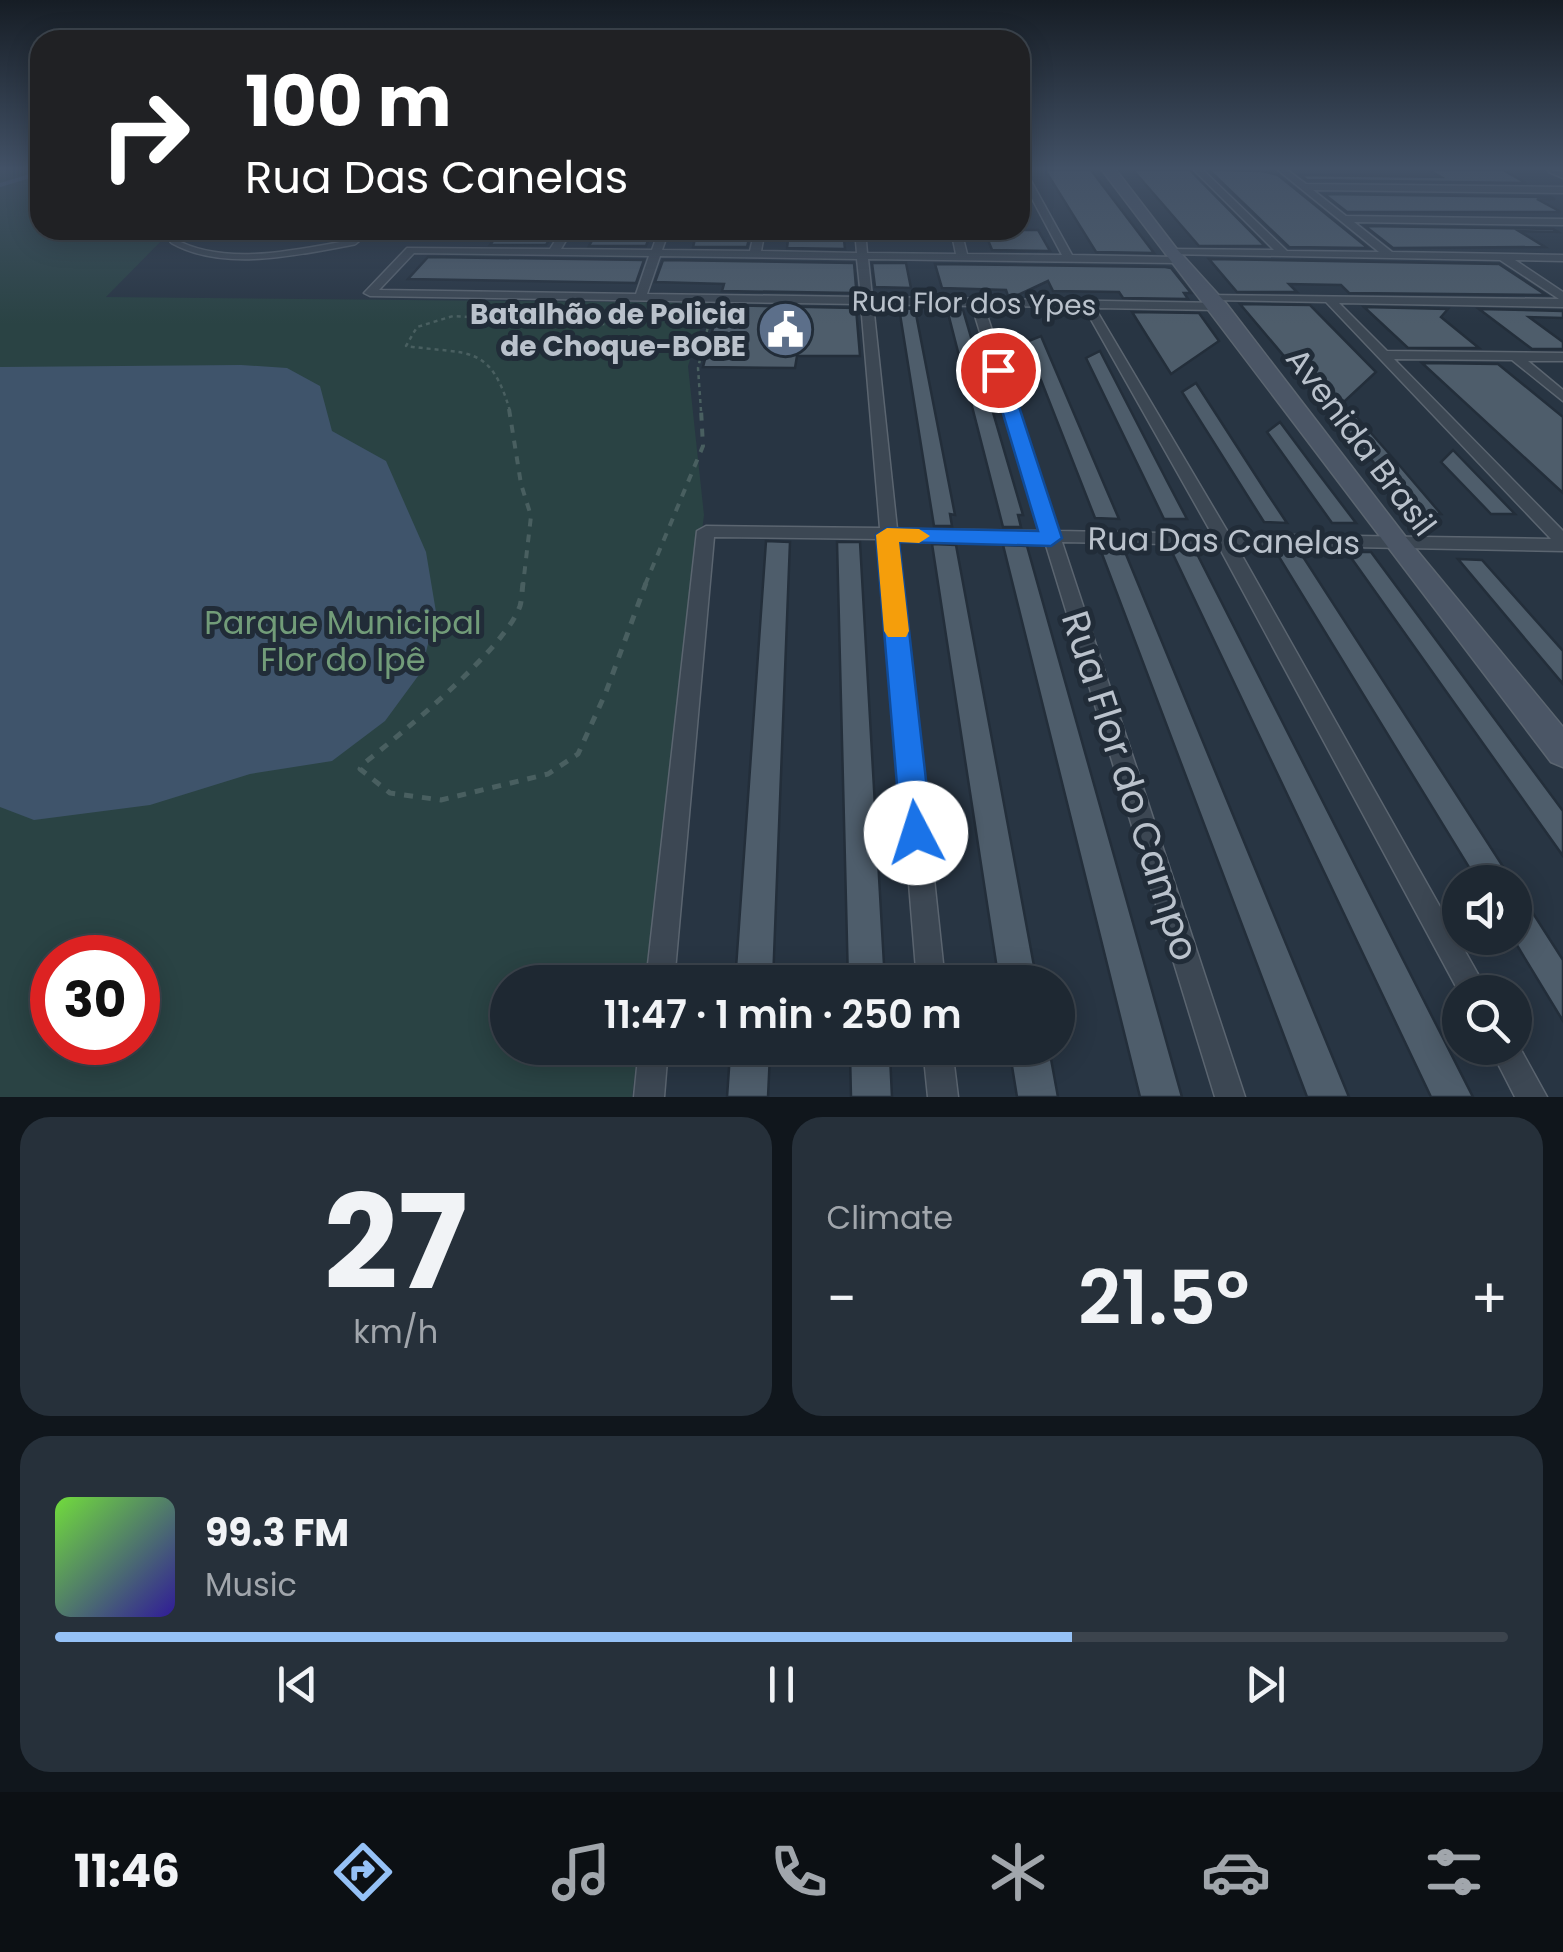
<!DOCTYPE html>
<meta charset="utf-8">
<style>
:root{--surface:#1e2832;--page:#26303a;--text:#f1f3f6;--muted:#a1a6ac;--line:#3c444d;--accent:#95c1f6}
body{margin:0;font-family:Poppins,sans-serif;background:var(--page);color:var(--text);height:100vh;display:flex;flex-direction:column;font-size:38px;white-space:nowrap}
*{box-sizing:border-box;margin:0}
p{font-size:32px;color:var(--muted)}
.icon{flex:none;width:55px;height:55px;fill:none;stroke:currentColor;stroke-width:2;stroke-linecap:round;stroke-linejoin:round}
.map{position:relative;height:1097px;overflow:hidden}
.drawer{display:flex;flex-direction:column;gap:20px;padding:20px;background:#10161c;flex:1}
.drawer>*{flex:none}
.banner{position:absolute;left:30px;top:30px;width:1000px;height:210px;border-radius:30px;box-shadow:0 5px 25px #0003,0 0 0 2px var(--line);background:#202124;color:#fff;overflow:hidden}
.fabs{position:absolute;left:1442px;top:865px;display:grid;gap:20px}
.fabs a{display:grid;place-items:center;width:90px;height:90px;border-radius:50%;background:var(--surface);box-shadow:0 5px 25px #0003,0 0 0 2px var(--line);font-size:50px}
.speed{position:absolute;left:30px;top:935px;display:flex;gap:20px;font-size:50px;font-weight:700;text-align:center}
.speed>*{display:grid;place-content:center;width:130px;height:130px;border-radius:50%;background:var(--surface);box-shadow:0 5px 25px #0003,0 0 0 2px var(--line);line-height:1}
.speed .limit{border:15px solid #d22;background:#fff;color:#111}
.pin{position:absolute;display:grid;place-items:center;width:85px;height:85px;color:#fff;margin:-42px;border:5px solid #fff;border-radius:50%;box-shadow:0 2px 10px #0007}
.me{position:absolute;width:110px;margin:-55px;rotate:355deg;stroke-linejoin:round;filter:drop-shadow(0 0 8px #0008)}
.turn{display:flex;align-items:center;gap:35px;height:210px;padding:0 50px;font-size:45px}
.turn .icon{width:130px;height:130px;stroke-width:2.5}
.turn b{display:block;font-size:70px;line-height:85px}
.big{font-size:75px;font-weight:600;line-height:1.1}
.drawer .widget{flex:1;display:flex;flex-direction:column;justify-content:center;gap:15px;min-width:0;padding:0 35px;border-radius:30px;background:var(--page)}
.drawer .dial{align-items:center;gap:0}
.dial b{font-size:130px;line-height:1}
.song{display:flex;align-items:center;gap:30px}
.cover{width:120px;height:120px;border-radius:15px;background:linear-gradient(135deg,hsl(100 70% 55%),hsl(250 70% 35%))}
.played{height:10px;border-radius:5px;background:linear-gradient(90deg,var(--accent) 70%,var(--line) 70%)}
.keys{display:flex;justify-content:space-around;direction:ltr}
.heat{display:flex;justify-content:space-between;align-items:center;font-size:55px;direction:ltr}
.drawer .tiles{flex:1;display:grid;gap:20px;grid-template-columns:1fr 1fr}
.widget:last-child{grid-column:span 2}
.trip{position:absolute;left:490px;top:965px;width:585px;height:100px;border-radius:50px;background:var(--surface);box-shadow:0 5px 25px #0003,0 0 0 2px var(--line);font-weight:600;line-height:100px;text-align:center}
.menu{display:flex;height:160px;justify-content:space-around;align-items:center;background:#0c1014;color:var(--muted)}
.menu .icon{width:70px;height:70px}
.menu .active{color:var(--accent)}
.menu b{font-size:45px;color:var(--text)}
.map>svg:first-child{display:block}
.green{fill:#2a4344;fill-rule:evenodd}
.water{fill:#3f546b}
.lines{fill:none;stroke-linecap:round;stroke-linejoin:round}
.stream{stroke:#3f546b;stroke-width:4}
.building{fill:#4e5d6b;stroke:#232e3a;stroke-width:2.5}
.lane-casing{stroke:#5b6570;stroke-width:8}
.street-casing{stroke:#5b6570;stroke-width:3}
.secondary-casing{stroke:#5b6570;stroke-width:3}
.path-far2{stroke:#495f60;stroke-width:2.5;stroke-dasharray:4 4;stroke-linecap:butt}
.path-far1{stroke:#495f60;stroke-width:4;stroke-dasharray:8 8;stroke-linecap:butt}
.path{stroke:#495f60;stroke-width:5;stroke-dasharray:9 9;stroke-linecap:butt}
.lane{stroke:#3c4753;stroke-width:5}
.street{fill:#3c4753;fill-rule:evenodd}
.secondary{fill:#4b5666;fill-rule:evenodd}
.route{fill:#1a73e8;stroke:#114b97;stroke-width:2.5}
.slow{fill:#f59e0b}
.labels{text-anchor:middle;stroke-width:10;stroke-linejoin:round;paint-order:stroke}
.far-street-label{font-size:28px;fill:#bac2cc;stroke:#212c38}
.far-poi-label{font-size:28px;font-weight:bold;fill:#bac2cc;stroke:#212c38;text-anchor:end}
.street-label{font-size:32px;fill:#bac2cc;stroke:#212c38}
.park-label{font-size:32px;fill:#729c79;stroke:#212c38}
.near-street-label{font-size:38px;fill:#bac2cc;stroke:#212c38}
</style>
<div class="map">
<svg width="1563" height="1097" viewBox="0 0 1563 1097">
<rect width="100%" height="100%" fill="#283543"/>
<path class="green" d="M0,170H40V230H172L106,297L709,303L688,366L704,515L646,982H508V1048H638L632,1097H0ZM52,958H138V1042H52Z"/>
<polygon class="water" points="241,365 287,368 320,386 332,431 386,461 426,552 436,612 421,672 385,721 332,761 250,774 150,805 34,820 0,807 0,367"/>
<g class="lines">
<polyline class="stream" points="0,185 40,173"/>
</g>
<g class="building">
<polygon points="1045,170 1091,170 1154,253 1096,252"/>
<polygon points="1133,170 1190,170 1265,246 1199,246"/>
<polygon points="1209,170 1262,171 1278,175 1368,248 1289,247"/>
<polygon points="1429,170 1503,170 1526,183 1307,180 1300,175 1441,177"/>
<polygon points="1324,194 1551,197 1555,199 1537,199 1561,212 1347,212"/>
<polygon points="1365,226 1553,229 1558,232 1519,231 1545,247 1393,248"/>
<polygon points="501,230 556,230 546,245 490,245"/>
<polygon points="598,230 652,230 646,246 589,246"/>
<polygon points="789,230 843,230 845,249 787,248"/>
<polygon points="984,230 1038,230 1050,251 992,250"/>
<polygon points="697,231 751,231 747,247 693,247"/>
<polygon points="428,257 644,260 636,283 408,279"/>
<polygon points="1209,259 1499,264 1546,295 1349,293 1341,285 1289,284 1297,292 1237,292"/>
<polygon points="663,260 854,263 856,287 854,293 722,291 724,284 655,282"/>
<polygon points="872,263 906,263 911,288 875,287"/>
<polygon points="935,264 1165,267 1171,268 1191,293 1184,293 1188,299 1123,298 1119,292 1053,291 1048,281 1016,296 1008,296 1006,290 942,288"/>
<polygon points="1240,304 1310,305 1376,372 1332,413"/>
<polygon points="719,305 856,308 860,356 797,356 795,368 703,367"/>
<polygon points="1364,307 1448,309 1441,317 1479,348 1408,348"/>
<polygon points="899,308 915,309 955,515 950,514 952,526 934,526"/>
<polygon points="947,309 963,310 1023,515 1018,515 1021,527 1003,527"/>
<polygon points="1479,309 1563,311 1563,318 1529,317 1563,342 1563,349 1532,349"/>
<polygon points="1132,312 1199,313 1219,341 1171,374"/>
<polygon points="1041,336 1104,484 1119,519 1095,518 1026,342"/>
<polygon points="1100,351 1167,481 1187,519 1164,519 1086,358"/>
<polygon points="1422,363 1498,364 1563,417 1563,493"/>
<polygon points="1196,383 1267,493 1287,523 1264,522 1182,392"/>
<polygon points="1356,416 1400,466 1441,514 1417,514 1344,427"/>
<polygon points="1280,422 1318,473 1356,523 1332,523 1267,432"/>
<polygon points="1453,450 1515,514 1491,514 1441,462"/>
<polygon points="766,541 790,542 773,982 735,982"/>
<polygon points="837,542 860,542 885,982 848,982"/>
<polygon points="932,544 956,545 1037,982 999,982"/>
<polygon points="1003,545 1027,546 1182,1097 1140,1097"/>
<polygon points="1099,546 1123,547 1349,1097 1307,1097"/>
<polygon points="1170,548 1194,548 1473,1097 1431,1097"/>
<polygon points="1276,552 1300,552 1513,882 1478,882"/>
<polygon points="1347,552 1371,552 1563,811 1563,856"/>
<polygon points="1458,559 1482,560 1563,651 1563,684"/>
<polygon points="1515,885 1563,960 1563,1021 1515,942"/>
<polygon points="1009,1048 1049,1048 1058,1097 1017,1097"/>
<polygon points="730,1054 770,1054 768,1097 727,1097"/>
<polygon points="850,1055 890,1055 892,1097 851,1097"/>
</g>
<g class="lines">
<defs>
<path id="lane" d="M184,230L173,241C225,270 299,252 354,242L360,237L357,230"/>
<g id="street">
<path d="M1020,170H1025L1072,255L1177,257L1182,260L1177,263L868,259L872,297L1222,303V309L1218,310L1095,308L1229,534L1551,539L1326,302L1210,300L1206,299V295L1559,299L1500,260L1166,254V250L1170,249L1274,250L1194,170H1203L1287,251L1379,252L1278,170H1287L1306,184L1563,187V193L1313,190L1346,216L1563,219V225L1354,222L1392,252L1563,255V261L1515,260L1563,292V307L1339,303L1387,351L1563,353V361H1528L1563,390V401L1512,360L1394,359L1563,531V551L1236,545L1488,992L1460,994L1218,545L1062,542L1245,1097H1215L1045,542L898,540L945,982H917L881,539L714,537L674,982H646L697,531L706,526L880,528L861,304L370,296L364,293L407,248L550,249L562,230H572L561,249L652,250L659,230H669L662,250L750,251L755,230H765L761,251L857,253L855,230H865L867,253L956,254L951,230H961L967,254L1062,255L1020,176ZM414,253L649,256L636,294L379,290ZM660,256L857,259L861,297L647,294ZM873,304L972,306L1041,531L897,529ZM984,306L1084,307L1212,534L1058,531Z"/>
<polygon points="1548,170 1563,172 1563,178 1549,172"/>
<polygon points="1515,1039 1547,1097 1515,1097 1490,1048 1515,1048"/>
<polygon points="639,1048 668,1048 664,1097 634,1097"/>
<polygon points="923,1048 952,1048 958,1097 928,1097"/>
</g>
<polygon id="secondary" points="1102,170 1116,170 1176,248 1225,302 1405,536 1563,727 1563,767 1551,762"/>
</defs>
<use href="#lane" class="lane-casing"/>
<use href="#street" class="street-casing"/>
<use href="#secondary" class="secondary-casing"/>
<g class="path-far2">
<polyline points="710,318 711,314"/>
<path d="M510,411C490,343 469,355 406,346L417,327L453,316L588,325L710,318"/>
<polyline points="701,411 698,368 710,318"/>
</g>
<g class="path-far1">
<polyline points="509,409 521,484 531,516 523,585"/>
<polyline points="645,585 703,446 701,409"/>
</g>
<path class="path" d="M523,583C522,590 522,599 520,606C505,649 401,734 363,764L360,769L390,793L441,800L548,774L578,754L606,692L646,583"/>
<use href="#lane" class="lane"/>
<use href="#street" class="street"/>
<use href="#secondary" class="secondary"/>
</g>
<linearGradient id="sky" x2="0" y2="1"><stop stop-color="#161d25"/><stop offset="0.52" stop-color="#425166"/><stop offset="1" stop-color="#425166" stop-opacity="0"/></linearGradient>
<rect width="1563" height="324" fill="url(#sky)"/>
<polygon class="route" points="998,365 1007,370 1062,538 1051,546 899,542 932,833 928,843 916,848 905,843 901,833 876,535 887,528 1038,531 990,370"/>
<polygon class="slow" points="887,528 919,529 930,536 919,543 899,542 909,631 906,637 888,637 884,631 876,535"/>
<defs>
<symbol id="civic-disc" viewBox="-11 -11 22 22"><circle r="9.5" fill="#5c6f8a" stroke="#212c38"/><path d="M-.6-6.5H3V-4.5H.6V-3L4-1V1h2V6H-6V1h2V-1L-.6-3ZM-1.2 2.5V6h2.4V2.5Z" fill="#fff"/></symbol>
</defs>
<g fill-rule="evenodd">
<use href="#civic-disc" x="754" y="298" width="63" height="63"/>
</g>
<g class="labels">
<g class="far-street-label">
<text transform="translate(974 303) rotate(1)" y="10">Rua Flor dos Ypes</text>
</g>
<g class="far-poi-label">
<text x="746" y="324">Batalhão de Policia<tspan x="746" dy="32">de Choque-BOBE</tspan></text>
</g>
<g class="street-label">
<text transform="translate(1361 442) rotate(53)" y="11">Avenida Brasil</text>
<text transform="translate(1224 541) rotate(1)" y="11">Rua Das Canelas</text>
</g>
<g class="park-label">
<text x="343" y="634">Parque Municipal<tspan x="343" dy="37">Flor do Ipê</tspan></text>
</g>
<g class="near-street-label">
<text transform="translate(1130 786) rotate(72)" y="13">Rua Flor do Campo</text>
</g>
</g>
</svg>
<div class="fabs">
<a><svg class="icon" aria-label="sound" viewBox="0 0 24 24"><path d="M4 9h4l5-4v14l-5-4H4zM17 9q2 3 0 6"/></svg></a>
<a><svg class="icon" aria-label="search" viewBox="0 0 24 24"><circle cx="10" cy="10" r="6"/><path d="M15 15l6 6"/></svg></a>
</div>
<div class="speed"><div class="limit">30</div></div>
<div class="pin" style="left:998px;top:370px;background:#d93025"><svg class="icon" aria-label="arrive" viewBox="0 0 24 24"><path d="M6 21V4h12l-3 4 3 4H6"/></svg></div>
<svg class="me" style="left:916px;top:833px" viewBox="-20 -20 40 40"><circle r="19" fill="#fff"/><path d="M0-13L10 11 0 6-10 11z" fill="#1a73e8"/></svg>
<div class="trip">11:47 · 1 min · 250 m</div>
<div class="banner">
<div class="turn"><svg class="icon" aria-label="right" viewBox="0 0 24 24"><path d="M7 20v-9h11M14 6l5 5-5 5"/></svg><div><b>100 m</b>Rua Das Canelas</div></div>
</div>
</div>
<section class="drawer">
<div class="tiles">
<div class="widget dial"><b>27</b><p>km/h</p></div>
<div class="widget"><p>Climate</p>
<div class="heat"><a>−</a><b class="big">21.5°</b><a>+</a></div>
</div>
<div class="widget">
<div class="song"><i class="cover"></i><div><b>99.3 FM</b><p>Music</p></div></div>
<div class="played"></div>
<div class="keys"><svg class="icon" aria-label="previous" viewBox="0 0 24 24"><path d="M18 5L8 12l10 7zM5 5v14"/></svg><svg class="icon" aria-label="pause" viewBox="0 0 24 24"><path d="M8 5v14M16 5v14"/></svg><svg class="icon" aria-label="next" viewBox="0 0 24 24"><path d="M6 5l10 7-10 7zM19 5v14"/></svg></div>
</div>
</div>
</section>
<nav class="menu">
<b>11:46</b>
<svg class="icon active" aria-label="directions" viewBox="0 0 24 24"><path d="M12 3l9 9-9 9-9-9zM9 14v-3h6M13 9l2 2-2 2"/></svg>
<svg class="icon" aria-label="music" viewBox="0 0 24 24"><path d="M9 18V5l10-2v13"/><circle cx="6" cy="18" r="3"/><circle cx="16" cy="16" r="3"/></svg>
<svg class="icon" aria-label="phone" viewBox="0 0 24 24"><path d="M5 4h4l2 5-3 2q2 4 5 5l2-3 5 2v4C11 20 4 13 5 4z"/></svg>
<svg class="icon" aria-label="climate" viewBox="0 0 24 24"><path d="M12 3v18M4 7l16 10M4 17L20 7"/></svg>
<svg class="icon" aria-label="car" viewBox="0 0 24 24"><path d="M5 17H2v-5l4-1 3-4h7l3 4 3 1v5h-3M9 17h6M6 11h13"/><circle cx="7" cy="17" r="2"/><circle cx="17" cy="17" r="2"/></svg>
<svg class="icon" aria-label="filters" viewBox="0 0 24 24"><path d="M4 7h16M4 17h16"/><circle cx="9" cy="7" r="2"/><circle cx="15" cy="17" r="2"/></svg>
</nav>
